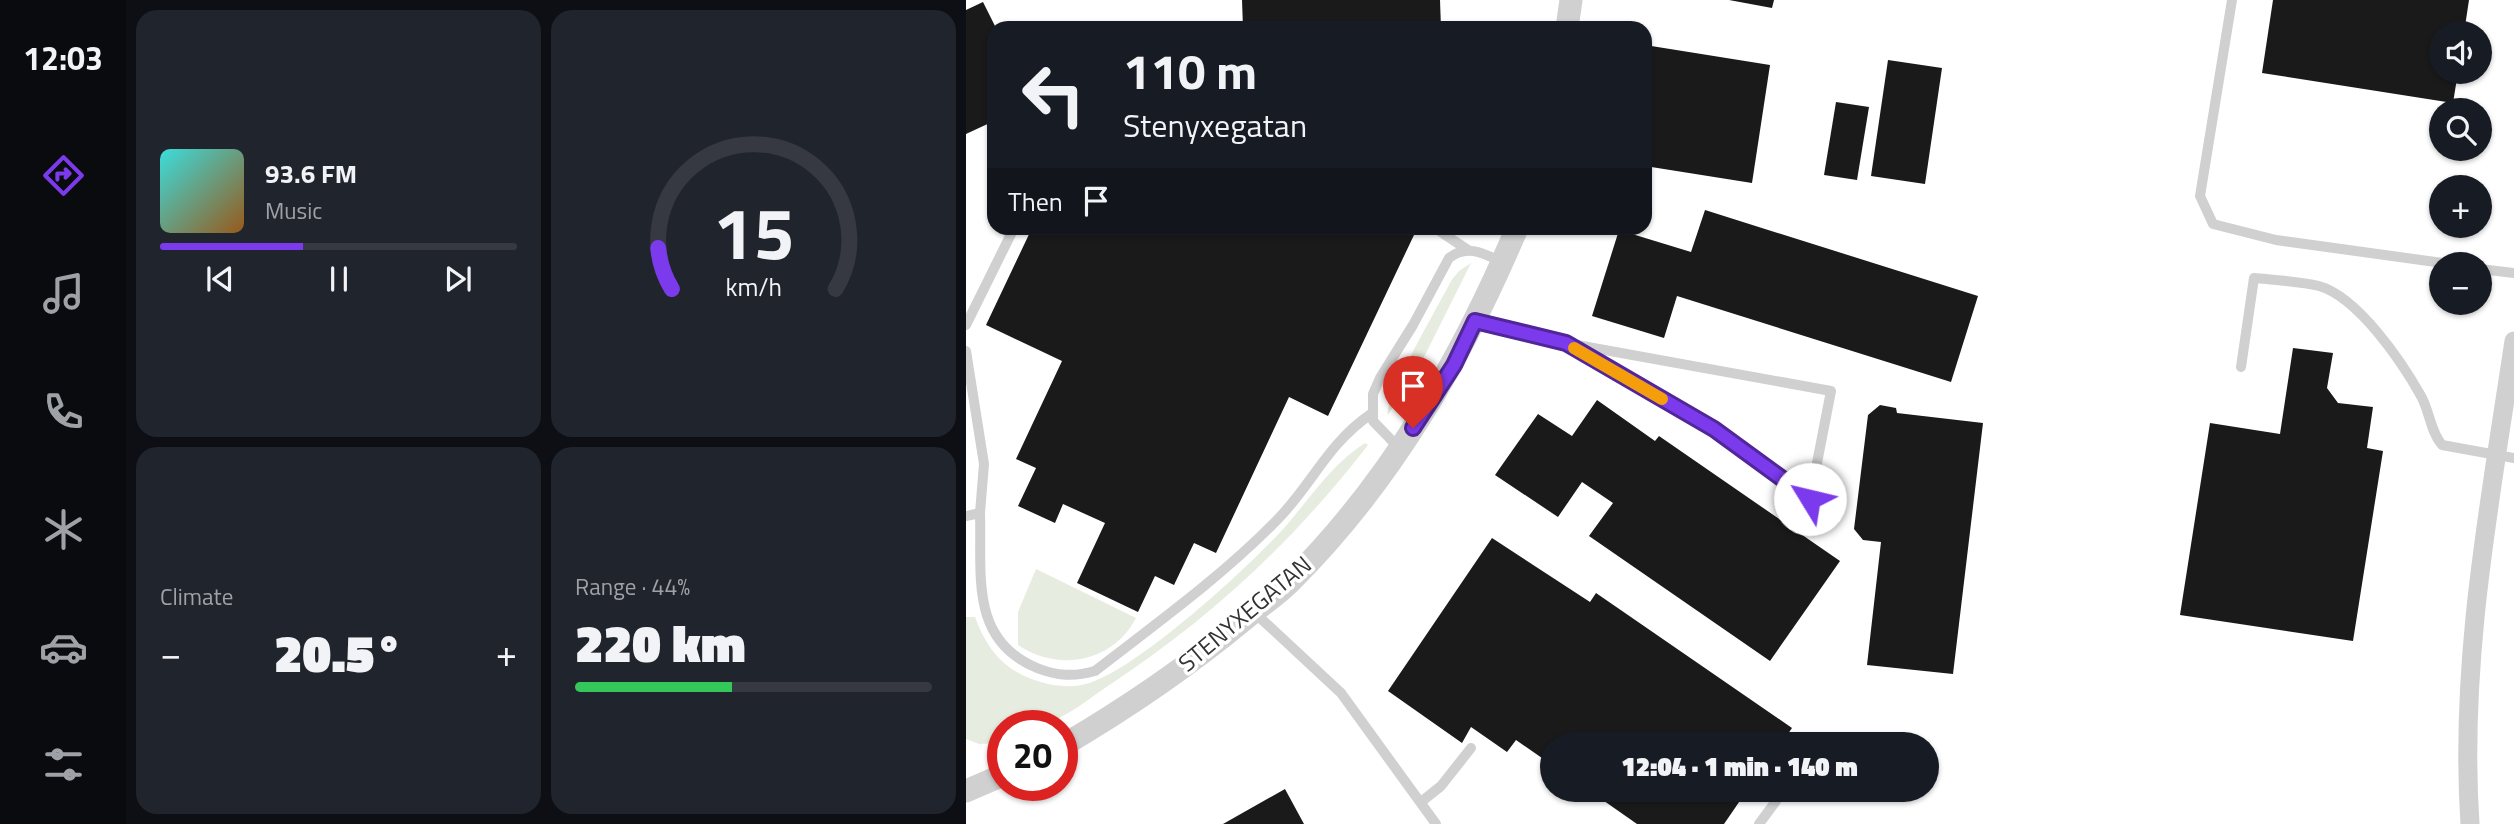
<!DOCTYPE html>
<meta charset="utf-8">
<style>
:root{--surface:#171b24;--page:#20242c;--text:#f1f3f6;--muted:#9ea1a6;--line:#363941;--accent:#7c3aed}
body{margin:0;font-family:"Titillium Web",sans-serif;background:var(--page);color:var(--text);height:100vh;display:flex;flex-direction:column;font-size:26px;white-space:nowrap}
*{box-sizing:border-box;margin:0}
p{font-size:23px;color:var(--muted)}
.icon{flex:none;width:38px;height:38px;fill:none;stroke:currentColor;stroke-width:2;stroke-linecap:round;stroke-linejoin:round}
.map{position:relative;flex:1;overflow:hidden}
.details{display:flex;flex-direction:column;gap:10px;padding:10px;background:#0d0f14;width:840px}
.details>*{flex:none}
.hud{position:absolute;left:21px;top:21px;width:665px;height:214px;border-radius:21px;box-shadow:0 2px 5px #0004;background:#171b24;color:var(--text);overflow:hidden}
.buttons{position:absolute;left:1463px;top:21px;display:grid;gap:14px}
.buttons a{display:grid;place-items:center;width:63px;height:63px;border-radius:50%;background:var(--surface);box-shadow:0 2px 5px #0004;font-size:35px}
.speed{position:absolute;left:21px;top:710px;display:flex;gap:14px;font-size:35px;font-weight:700;text-align:center}
.speed>*{display:grid;place-content:center;width:91px;height:91px;border-radius:50%;background:var(--surface);box-shadow:0 2px 5px #0004;line-height:1}
.speed .limit{border:10px solid #d22;background:#fff;color:#111}
.pin{position:absolute;display:grid;place-items:center;width:60px;height:60px;color:#fff;margin:-72px -30px;border-radius:50% 50% 50% 0;rotate:-45deg;box-shadow:0 0 7px #0007}
.pin .icon{rotate:45deg}
.me{position:absolute;width:77px;margin:-38px;rotate:306deg;stroke-linejoin:round;filter:drop-shadow(0 0 5px #0008)}
.turn{display:flex;align-items:center;gap:24px;height:147px;padding:0 21px;font-size:32px}
.turn .icon{width:91px;height:91px;stroke-width:2.5}
.turn b{display:block;font-size:49px;line-height:60px}
.then{display:flex;align-items:center;height:66px;padding:0 21px;background:#0003;gap:14px;font-size:26px}
.big{font-size:52px;font-weight:800;line-height:1.1}
.details .card{flex:1;display:flex;flex-direction:column;justify-content:center;gap:10px;min-width:0;padding:0 24px;border-radius:21px;background:var(--page)}
.details .dial{align-items:center;gap:0}
.dial svg{height:182px;overflow:visible;fill:none;stroke:var(--line);stroke-width:7;stroke-linecap:round;text-anchor:middle}
.dial text{fill:var(--text);stroke:none}
.song{display:flex;align-items:center;gap:21px}
.cover{width:84px;height:84px;border-radius:10px;background:linear-gradient(135deg,hsl(180 70% 55%),hsl(30 70% 35%))}
.played{height:7px;border-radius:4px;background:linear-gradient(90deg,var(--accent) 40%,var(--line) 40%)}
.keys{display:flex;justify-content:space-around;direction:ltr}
.heat{display:flex;justify-content:space-between;align-items:center;font-size:38px;direction:ltr}
.charge{height:10px;border-radius:5px;background:linear-gradient(90deg,#34c759 44%,var(--line) 0)}
.details .tiles{flex:1;display:grid;gap:10px;grid-template-columns:repeat(2,1fr)}
.trip{position:absolute;left:574px;top:732px;width:399px;height:70px;border-radius:35px;background:var(--surface);box-shadow:0 2px 5px #0004;font-weight:800;line-height:70px;text-align:center}
main{display:flex;flex:1;min-height:0}
.menu{display:flex;flex-direction:column;width:126px;justify-content:space-around;align-items:center;background:#090b0e;color:var(--muted)}
.menu .icon{width:49px;height:49px}
.menu .active{color:var(--accent)}
.menu b{font-size:32px;color:var(--text)}
.map>svg:first-child{display:block}
.green{fill:#e6ecdf}
.building{fill:#1a1a1a}
.lines{fill:none;stroke-linecap:round;stroke-linejoin:round}
.service{stroke:#d0d0d0;stroke-width:10}
.minor{stroke:#d0d0d0;stroke-width:19}
.tertiary{stroke:#d0d0d0;stroke-width:23}
.route-casing{stroke:#51269a;stroke-width:18}
.route{stroke:#7c3aed;stroke-width:12}
.slow{stroke:#f59e0b;stroke-width:12}
.labels{text-anchor:middle;stroke-width:7;stroke-linejoin:round;paint-order:stroke}
.street-label{font-size:24px;fill:#333;stroke:#fff}
</style>
<main>
<nav class="menu">
<b>12:03</b>
<svg class="icon active" aria-label="directions" viewBox="0 0 24 24"><path d="M12 3l9 9-9 9-9-9zM9 14v-3h6M13 9l2 2-2 2"/></svg>
<svg class="icon" aria-label="music" viewBox="0 0 24 24"><path d="M9 18V5l10-2v13"/><circle cx="6" cy="18" r="3"/><circle cx="16" cy="16" r="3"/></svg>
<svg class="icon" aria-label="phone" viewBox="0 0 24 24"><path d="M5 4h4l2 5-3 2q2 4 5 5l2-3 5 2v4C11 20 4 13 5 4z"/></svg>
<svg class="icon" aria-label="climate" viewBox="0 0 24 24"><path d="M12 3v18M4 7l16 10M4 17L20 7"/></svg>
<svg class="icon" aria-label="car" viewBox="0 0 24 24"><path d="M5 17H2v-5l4-1 3-4h7l3 4 3 1v5h-3M9 17h6M6 11h13"/><circle cx="7" cy="17" r="2"/><circle cx="17" cy="17" r="2"/></svg>
<svg class="icon" aria-label="filters" viewBox="0 0 24 24"><path d="M4 7h16M4 17h16"/><circle cx="9" cy="7" r="2"/><circle cx="15" cy="17" r="2"/></svg>
</nav>
<section class="details">
<div class="tiles">
<div class="card">
<div class="song"><i class="cover"></i><div><b>93.6 FM</b><p>Music</p></div></div>
<div class="played"></div>
<div class="keys"><svg class="icon" aria-label="previous" viewBox="0 0 24 24"><path d="M18 5L8 12l10 7zM5 5v14"/></svg><svg class="icon" aria-label="pause" viewBox="0 0 24 24"><path d="M8 5v14M16 5v14"/></svg><svg class="icon" aria-label="next" viewBox="0 0 24 24"><path d="M6 5l10 7-10 7zM19 5v14"/></svg></div>
</div>
<div class="card dial"><svg viewBox="0 0 100 80">
<path d="M14 69A42 42 0 1 1 86 69"/>
<path d="M14 69A42 42 0 0 1 8 51" stroke="#7c3aed"/>
<text x="50" y="56" font-size="32" font-weight="700">15</text>
<text x="50" y="72" font-size="11">km/h</text>
</svg></div>
<div class="card"><p>Climate</p>
<div class="heat"><a>−</a><b class="big">20.5°</b><a>+</a></div>
</div>
<div class="card"><p>Range · 44%</p><b class="big">220 km</b><div class="charge"></div></div>
</div>
</section>
<div class="map">
<svg width="1548" height="824" viewBox="0 0 1548 824">
<rect width="100%" height="100%" fill="#fff"/>
<g class="green">
<path d="M505,263L456,361L422,415C418,397 474,304 485,281L493,271Z"/>
<path d="M399,443L402,445C325,544 244,619 139,688C120,701 93,723 69,726C59,728 47,726 37,726L34,743L13,744L0,739V617H9C19,645 35,667 63,678C81,685 101,689 120,684C170,671 283,567 319,527C345,497 365,465 399,443Z"/>
<path d="M70,569L170,618C146,663 92,672 52,645V612Z"/>
</g>
<g class="building">
<polygon points="276,0 474,0 475,28 277,28"/>
<polygon points="763,0 808,0 806,8"/>
<polygon points="1307,0 1503,0 1498,33 1475,33 1475,72 1492,72 1487,103 1296,73"/>
<polygon points="17,2 30,28 28,121 0,134 0,10"/>
<polygon points="679,45 804,65 786,183 679,166"/>
<polygon points="922,60 976,68 959,184 905,176"/>
<polygon points="870,102 903,107 891,180 858,175"/>
<polygon points="739,210 1012,296 985,382 711,296 698,338 626,316 653,230 725,252"/>
<polygon points="66,228 432,228 448,235 362,416 323,397 250,553 228,543 208,585 189,576 172,612 111,583 139,523 97,504 89,523 52,506 70,468 50,459 96,361 20,325"/>
<polygon points="1327,348 1367,353 1361,388 1372,403 1407,407 1401,448 1417,451 1387,641 1214,615 1244,423 1314,434"/>
<polygon points="631,400 689,441 693,436 874,561 804,661 623,536 647,503 616,482 592,517 529,475 572,414 606,436"/>
<polygon points="914,405 930,408 931,413 1017,423 987,674 901,665 915,542 897,540 888,529 902,415"/>
<polygon points="526,538 624,602 630,593 826,728 815,744 586,744 586,765 550,740 541,752 505,727 496,743 422,691"/>
<polygon points="319,789 338,824 257,824"/>
<polygon points="621,789 782,789 758,824 671,824"/>
</g>
<g class="lines">
<g class="service">
<polyline points="1266,0 1234,196 1247,224 1310,240 1484,264"/>
<polyline points="469,228 502,250"/>
<polyline points="1514,269 1548,273"/>
<polyline points="510,321 600,343 748,429 844,499 865,391 600,343"/>
<polyline points="0,325 48,228"/>
<polyline points="0,351 18,464 14,513 0,516"/>
<path d="M1275,367L1288,278C1309,280 1332,281 1353,286C1392,297 1436,362 1455,396C1464,412 1464,431 1476,445L1548,458"/>
<path d="M433,448L407,421V394L414,378L447,325L483,258C501,244 517,253 536,262"/>
<path d="M14,513C16,574 3,640 71,668C91,676 108,677 129,671C191,623 255,577 310,521C346,485 361,444 405,414"/>
<polyline points="289,613 375,693 470,824"/>
<polyline points="455,802 475,786 505,748"/>
<polyline points="793,824 810,801"/>
</g>
<path class="minor" d="M1504,824C1493,661 1524,502 1548,341"/>
<g class="tertiary">
<polyline points="601,28 605,0"/>
<path d="M96,746C161,708 221,667 279,619C293,607 310,596 324,582C425,482 496,358 551,228"/>
<polyline points="0,791 37,775"/>
</g>
</g>
<g class="lines">
<defs>
<polyline id="route" points="447,428 488,365 509,321 600,343 748,429 844,499"/>
</defs>
<use href="#route" class="route-casing"/>
<use href="#route" class="route"/>
<polyline class="slow" points="608,348 696,399"/>
</g>
<g class="labels">
<g class="street-label">
<text transform="translate(279 614) rotate(-40)" y="8">STENYXEGATAN</text>
</g>
</g>
</svg>
<div class="buttons">
<a><svg class="icon" aria-label="sound" viewBox="0 0 24 24"><path d="M4 9h4l5-4v14l-5-4H4zM17 9q2 3 0 6"/></svg></a>
<a><svg class="icon" aria-label="search" viewBox="0 0 24 24"><circle cx="10" cy="10" r="6"/><path d="M15 15l6 6"/></svg></a>
<a>+</a>
<a>−</a>
</div>
<div class="speed"><div class="limit">20</div></div>
<div class="pin" style="left:447px;top:428px;background:#d93025"><svg class="icon" aria-label="arrive" viewBox="0 0 24 24"><path d="M6 21V4h12l-3 4 3 4H6"/></svg></div>
<svg class="me" style="left:844px;top:499px" viewBox="-20 -20 40 40"><circle r="19" fill="#fff"/><path d="M0-13L10 11 0 6-10 11z" fill="#7c3aed"/></svg>
<div class="trip">12:04 · 1 min · 140 m</div>
<div class="hud">
<div class="turn"><svg class="icon" aria-label="left" viewBox="0 0 24 24"><path d="M17 20v-9H6M10 6l-5 5 5 5"/></svg><div><b>110 m</b>Stenyxegatan</div></div>
<div class="then">Then<svg class="icon" aria-label="arrive" viewBox="0 0 24 24"><path d="M6 21V4h12l-3 4 3 4H6"/></svg></div>
</div>
</div>
</main>
